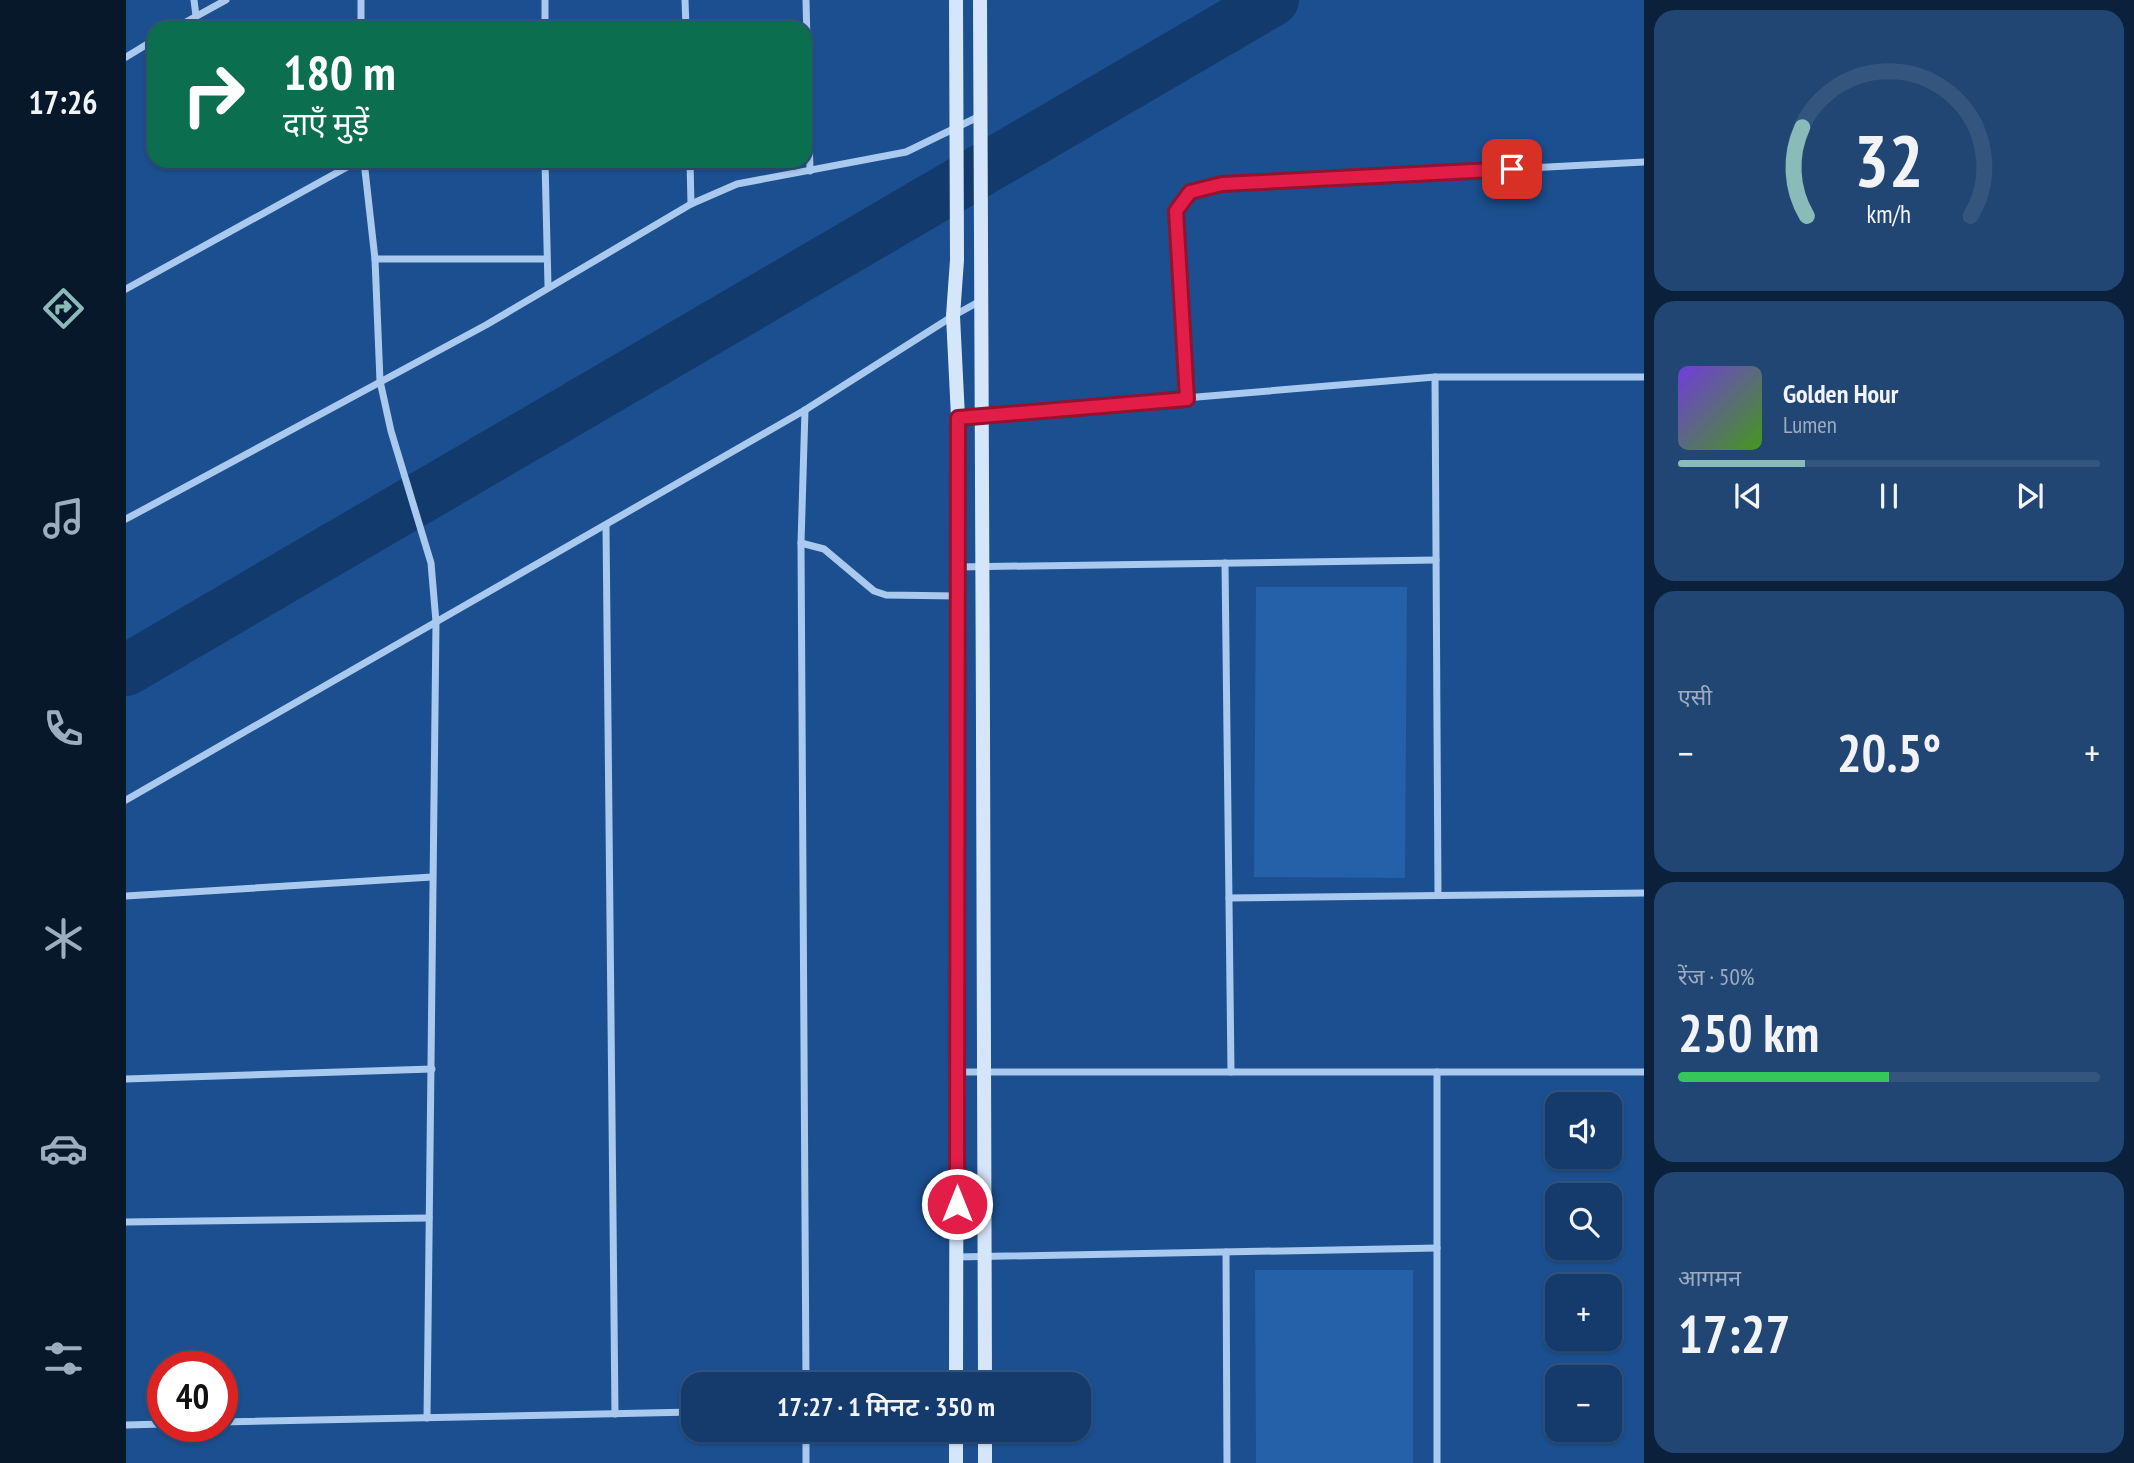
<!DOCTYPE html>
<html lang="hi">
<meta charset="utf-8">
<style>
:root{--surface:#143b6b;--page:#214673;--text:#f1f3f6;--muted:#9dadc1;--line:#33557e;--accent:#8bbbb9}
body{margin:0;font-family:"PT Sans Narrow","Noto Sans Devanagari",sans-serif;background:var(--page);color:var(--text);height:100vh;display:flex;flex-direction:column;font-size:26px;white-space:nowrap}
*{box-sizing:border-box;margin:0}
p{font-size:23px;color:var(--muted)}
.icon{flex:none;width:38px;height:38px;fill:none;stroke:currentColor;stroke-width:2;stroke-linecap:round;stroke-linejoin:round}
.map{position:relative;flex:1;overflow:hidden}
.details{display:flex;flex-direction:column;gap:10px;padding:10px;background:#0b203b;width:490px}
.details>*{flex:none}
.top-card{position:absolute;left:21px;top:21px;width:665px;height:147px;border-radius:21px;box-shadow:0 2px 5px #0004,0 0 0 2px var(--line);background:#0b6e4f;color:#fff;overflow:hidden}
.buttons{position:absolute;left:1419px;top:1092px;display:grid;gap:14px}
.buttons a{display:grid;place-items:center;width:77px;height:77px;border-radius:14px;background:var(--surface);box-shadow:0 2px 5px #0004,0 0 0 2px var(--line);font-size:35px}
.speed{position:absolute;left:21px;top:1351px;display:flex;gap:14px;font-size:35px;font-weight:700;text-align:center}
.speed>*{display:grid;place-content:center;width:91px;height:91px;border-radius:50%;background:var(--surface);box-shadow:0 2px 5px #0004,0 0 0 2px var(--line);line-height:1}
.speed .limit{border:10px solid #d22;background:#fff;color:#111}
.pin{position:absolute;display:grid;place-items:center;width:60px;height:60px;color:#fff;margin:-30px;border-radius:14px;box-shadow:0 4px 10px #0006}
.me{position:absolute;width:77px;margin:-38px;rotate:0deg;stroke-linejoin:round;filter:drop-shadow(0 0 5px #0008)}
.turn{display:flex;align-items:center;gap:24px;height:147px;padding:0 21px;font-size:32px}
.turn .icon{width:91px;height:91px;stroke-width:2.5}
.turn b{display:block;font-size:49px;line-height:60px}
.big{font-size:52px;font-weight:600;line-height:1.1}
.details .card{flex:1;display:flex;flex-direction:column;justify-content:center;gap:10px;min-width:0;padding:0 24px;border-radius:21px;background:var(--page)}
.details .dial{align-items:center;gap:0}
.dial svg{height:182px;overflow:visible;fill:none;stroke:var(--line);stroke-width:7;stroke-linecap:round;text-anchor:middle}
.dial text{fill:var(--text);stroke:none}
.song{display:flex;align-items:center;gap:21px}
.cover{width:84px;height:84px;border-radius:10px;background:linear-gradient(135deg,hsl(260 70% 55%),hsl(100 70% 35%))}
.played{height:7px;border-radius:4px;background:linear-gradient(90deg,var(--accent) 30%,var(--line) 30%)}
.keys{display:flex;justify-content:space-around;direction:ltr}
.heat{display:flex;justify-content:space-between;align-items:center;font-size:38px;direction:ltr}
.charge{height:10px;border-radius:5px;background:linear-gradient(90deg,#34c759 50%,var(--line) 0)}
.trip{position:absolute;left:555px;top:1372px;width:410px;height:70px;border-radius:21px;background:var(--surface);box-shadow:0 2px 5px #0004,0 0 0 2px var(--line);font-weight:600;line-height:70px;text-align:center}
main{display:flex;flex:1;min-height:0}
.dock{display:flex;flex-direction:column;width:126px;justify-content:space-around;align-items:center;background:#08182b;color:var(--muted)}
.dock .icon{width:49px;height:49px}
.dock .current{color:var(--accent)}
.dock b{font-size:32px;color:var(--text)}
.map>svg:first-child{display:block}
.green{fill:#2461a8}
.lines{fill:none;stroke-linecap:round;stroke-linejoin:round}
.river{stroke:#123a6d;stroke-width:52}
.street{stroke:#a9c9ee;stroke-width:7}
.secondary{stroke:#d6e6fa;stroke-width:14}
.route-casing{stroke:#92132f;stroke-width:18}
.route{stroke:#e11d48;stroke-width:12}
</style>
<main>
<nav class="dock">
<b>17:26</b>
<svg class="icon current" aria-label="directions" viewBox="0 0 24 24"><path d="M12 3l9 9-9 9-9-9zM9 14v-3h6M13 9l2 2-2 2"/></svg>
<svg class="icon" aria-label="music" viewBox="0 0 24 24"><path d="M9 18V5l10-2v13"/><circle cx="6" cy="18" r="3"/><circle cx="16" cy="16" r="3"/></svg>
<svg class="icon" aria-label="phone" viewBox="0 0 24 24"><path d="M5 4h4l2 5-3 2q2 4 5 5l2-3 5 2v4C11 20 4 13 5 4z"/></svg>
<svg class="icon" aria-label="climate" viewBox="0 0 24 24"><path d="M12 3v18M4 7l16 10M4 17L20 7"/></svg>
<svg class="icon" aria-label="car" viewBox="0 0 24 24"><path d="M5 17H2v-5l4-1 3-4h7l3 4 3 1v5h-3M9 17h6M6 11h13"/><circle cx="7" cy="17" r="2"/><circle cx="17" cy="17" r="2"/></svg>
<svg class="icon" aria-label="filters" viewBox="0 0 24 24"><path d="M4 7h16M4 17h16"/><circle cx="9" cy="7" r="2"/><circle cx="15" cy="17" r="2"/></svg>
</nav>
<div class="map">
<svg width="1518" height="1463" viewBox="0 0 1518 1463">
<rect width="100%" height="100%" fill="#1b4f8f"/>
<g class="green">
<polygon points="1130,587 1281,587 1279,878 1128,877"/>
<polygon points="1287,1270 1287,1463 1130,1463 1129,1270"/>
</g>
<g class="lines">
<polyline class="river" points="0,670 1147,0"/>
<g class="street">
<polyline points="68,0 70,16"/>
<polyline points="235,0 235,28"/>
<polyline points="419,0 419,28"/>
<polyline points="559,0 560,28"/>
<polyline points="680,0 684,171"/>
<polyline points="49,28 100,0"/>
<polyline points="0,57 28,40"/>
<polyline points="238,161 249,259 254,381 265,431 305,563 310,622 301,1418"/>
<polyline points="419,161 422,286"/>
<polyline points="564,161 565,204"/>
<polyline points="249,259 420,259"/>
<polyline points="0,289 232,161"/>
<polyline points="1309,377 1312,895"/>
<polyline points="1061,399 1050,211 1064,192 1096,184 1518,162"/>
<polyline points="679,410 675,543 680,1384"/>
<polyline points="832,417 1309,377 1518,377"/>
<polyline points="0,519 360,325 565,204 611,184 780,152 854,116"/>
<polyline points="480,526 489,1414"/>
<polyline points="675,543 698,549 748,591 760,595 831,596"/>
<polyline points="1099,563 1105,1072"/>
<polyline points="831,567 1310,560"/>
<polyline points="0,800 679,410 827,316 856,300"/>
<polyline points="0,896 306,877"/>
<polyline points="1103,898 1518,893"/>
<polyline points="831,1072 1518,1072"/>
<polyline points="1311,1072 1311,1463"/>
<polyline points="0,1079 306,1069"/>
<polyline points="0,1222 303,1218"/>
<polyline points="1100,1252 1101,1463"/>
<polyline points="831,1257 1311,1248"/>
<polyline points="96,1422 567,1412"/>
<polyline points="0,1425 37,1424"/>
<polyline points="680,1463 680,1430"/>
</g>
<g class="secondary">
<polyline points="830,0 831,260 827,316 832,417 830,1384"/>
<path d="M854,0C857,461 857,923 859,1384"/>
<polyline points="859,1430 859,1463"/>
<polyline points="830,1463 830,1430"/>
</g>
</g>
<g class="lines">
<defs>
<polyline id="route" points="831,1204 832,418 1061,399 1050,211 1064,192 1096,184 1386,169"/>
</defs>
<use href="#route" class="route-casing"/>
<use href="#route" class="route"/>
</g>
</svg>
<div class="buttons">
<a><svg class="icon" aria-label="sound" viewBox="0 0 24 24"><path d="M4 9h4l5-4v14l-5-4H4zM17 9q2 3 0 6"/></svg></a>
<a><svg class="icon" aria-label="search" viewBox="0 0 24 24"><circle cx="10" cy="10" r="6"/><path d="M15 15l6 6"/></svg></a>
<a>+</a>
<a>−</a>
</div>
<div class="speed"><div class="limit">40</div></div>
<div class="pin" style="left:1386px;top:169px;background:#d93025"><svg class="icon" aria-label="arrive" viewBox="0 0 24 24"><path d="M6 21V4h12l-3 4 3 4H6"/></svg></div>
<svg class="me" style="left:831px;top:1204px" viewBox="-20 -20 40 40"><circle r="17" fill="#e11d48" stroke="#fff" stroke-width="3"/><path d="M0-11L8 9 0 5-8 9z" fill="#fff"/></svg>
<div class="trip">17:27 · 1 मिनट · 350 m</div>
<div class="top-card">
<div class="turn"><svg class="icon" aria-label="right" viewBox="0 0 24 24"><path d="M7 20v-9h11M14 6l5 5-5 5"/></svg><div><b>180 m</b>दाएँ मुड़ें</div></div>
</div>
</div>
<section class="details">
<div class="card dial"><svg viewBox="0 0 100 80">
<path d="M14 69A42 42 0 1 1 86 69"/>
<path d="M14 69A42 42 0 0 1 12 30" stroke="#8bbbb9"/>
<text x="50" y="56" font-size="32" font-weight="700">32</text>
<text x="50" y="72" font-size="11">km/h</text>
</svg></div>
<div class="card">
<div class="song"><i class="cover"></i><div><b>Golden Hour</b><p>Lumen</p></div></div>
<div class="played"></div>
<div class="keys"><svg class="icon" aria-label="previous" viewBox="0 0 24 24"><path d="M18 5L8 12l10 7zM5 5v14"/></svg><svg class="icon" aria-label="pause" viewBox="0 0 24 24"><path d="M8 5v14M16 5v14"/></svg><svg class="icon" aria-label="next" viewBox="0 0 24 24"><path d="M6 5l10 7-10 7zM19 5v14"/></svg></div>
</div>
<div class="card"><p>एसी</p>
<div class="heat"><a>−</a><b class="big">20.5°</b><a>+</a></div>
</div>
<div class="card"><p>रेंज · 50%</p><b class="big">250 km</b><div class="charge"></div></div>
<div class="card"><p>आगमन</p><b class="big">17:27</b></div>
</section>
</main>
